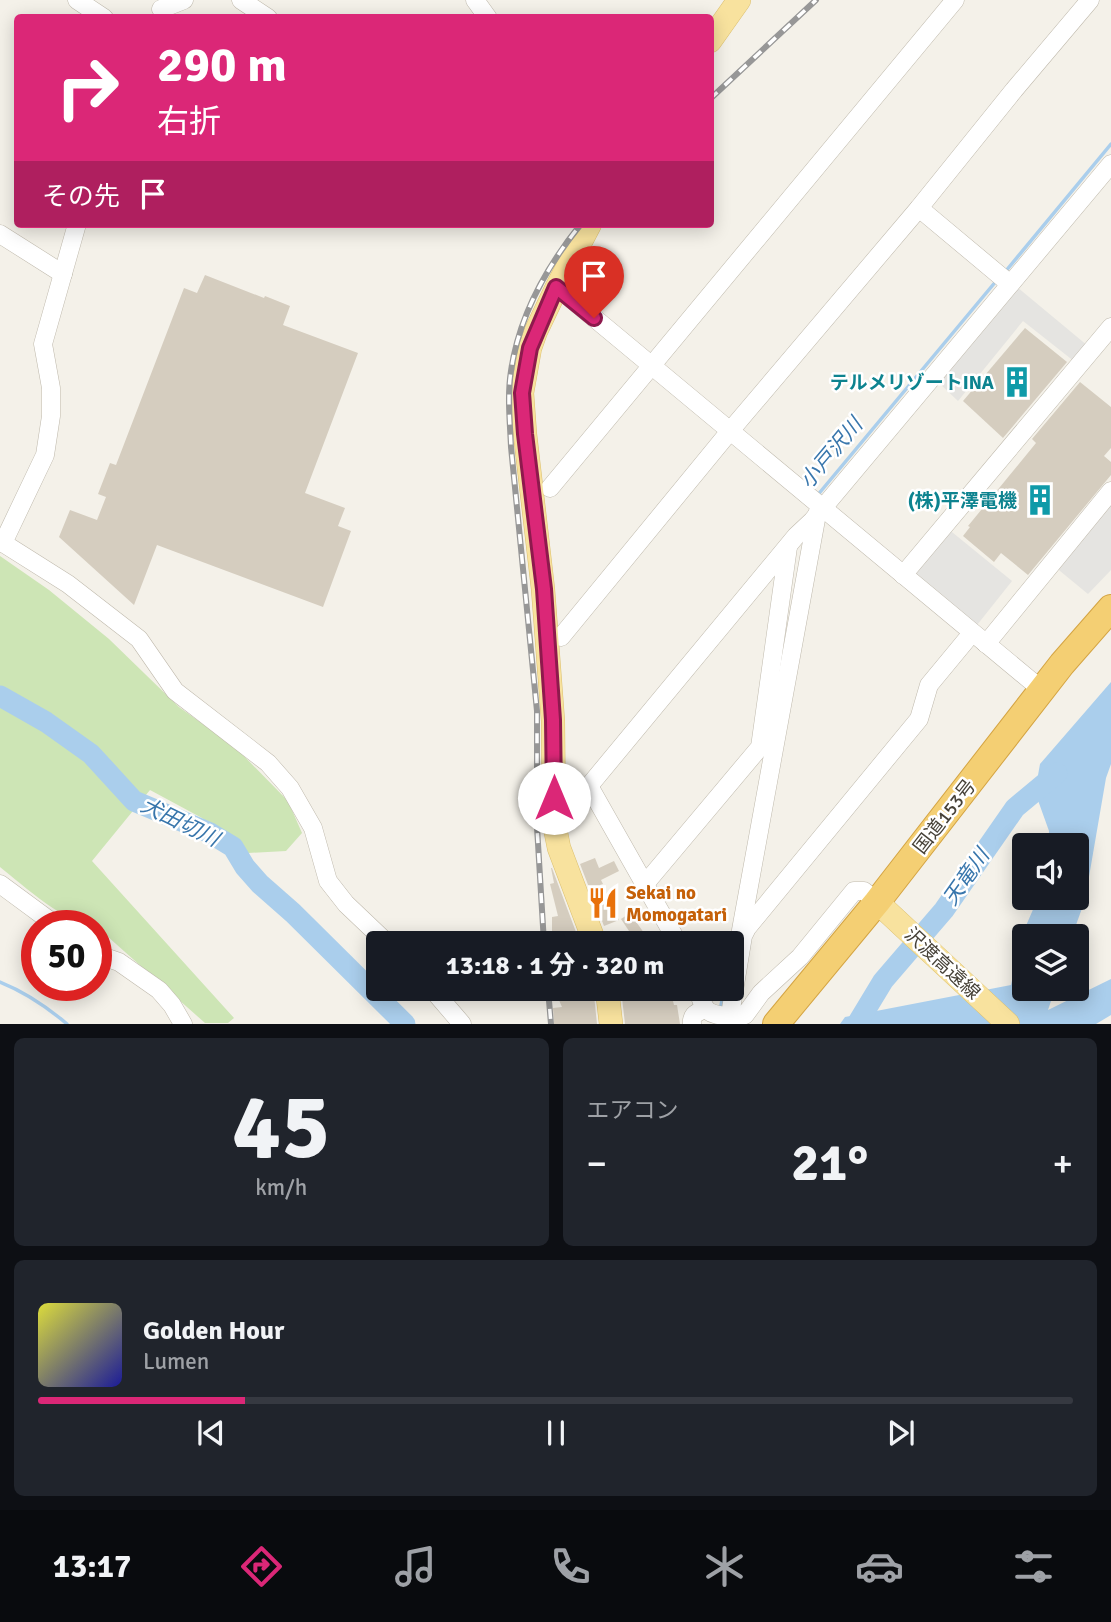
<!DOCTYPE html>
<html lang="ja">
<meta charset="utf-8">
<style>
:root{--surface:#171b24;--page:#20242c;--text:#f1f3f6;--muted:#9ea1a6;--line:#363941;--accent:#db2777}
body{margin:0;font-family:Signika,"Noto Sans JP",sans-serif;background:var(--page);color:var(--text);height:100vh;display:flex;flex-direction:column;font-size:26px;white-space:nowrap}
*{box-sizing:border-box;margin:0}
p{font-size:23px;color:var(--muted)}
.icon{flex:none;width:38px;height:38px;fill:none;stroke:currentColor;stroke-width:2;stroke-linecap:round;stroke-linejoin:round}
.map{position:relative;height:1024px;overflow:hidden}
.panel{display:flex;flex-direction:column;gap:14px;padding:14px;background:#0d0f14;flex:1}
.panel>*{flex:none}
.guide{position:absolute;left:14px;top:14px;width:700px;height:214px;border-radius:7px;box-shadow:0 4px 18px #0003;background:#db2777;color:#fff;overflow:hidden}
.tools{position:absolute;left:1012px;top:833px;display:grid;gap:14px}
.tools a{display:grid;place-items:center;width:77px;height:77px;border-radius:7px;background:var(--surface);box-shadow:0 4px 18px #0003;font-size:35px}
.speed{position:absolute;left:21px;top:910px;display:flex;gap:14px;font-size:35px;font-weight:700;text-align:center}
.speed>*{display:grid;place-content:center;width:91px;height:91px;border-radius:50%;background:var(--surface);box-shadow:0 4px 18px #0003;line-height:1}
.speed .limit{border:10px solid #d22;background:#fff;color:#111}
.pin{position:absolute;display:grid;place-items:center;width:60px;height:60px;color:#fff;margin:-72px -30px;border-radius:50% 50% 50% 0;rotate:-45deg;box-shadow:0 0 7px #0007}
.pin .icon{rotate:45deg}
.me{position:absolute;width:77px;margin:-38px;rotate:0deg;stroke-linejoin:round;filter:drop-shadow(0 0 5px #0008)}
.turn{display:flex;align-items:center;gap:24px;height:147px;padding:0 28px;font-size:32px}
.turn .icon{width:91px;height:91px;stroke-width:2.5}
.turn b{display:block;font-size:49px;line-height:60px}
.then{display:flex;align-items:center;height:66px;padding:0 28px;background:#0003;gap:14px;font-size:26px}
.big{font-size:52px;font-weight:700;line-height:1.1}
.panel .card{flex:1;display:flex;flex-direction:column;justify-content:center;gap:10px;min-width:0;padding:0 24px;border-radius:10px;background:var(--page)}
.panel .dial{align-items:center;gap:0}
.dial b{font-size:91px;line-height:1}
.song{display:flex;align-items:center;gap:21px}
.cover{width:84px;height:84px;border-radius:10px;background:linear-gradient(135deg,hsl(60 70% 55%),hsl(240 70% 35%))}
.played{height:7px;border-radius:4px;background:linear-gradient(90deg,var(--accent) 20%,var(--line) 20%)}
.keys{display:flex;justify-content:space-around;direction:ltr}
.heat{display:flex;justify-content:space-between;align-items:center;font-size:38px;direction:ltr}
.panel .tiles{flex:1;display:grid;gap:14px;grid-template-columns:1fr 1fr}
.card:last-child{grid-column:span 2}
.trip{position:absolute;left:366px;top:931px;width:378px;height:70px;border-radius:7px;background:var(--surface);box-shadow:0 4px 18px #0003;font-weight:700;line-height:70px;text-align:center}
.tabs{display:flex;height:112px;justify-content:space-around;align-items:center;background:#090b0e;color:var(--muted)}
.tabs .icon{width:49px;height:49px}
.tabs .selected{color:var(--accent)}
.tabs b{font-size:32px;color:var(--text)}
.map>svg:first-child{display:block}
.green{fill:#cde5b5}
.parking{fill:#e5e4e1}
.water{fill:#aaceec}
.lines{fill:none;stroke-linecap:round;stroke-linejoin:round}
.stream{stroke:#aaceec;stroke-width:3.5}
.river{stroke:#aaceec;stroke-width:21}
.building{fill:#d5cdbf}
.minor-casing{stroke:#bfb9ac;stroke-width:19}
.major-casing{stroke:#dcc06f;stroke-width:24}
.highway-casing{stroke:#d4a443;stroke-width:28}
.minor{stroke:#fff;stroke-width:18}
.major{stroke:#f8e29e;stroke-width:23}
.highway{stroke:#f4cf73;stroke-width:26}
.rail-casing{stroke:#979797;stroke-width:6}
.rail{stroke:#fff;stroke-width:3.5;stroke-dasharray:10;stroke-linecap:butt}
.route-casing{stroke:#8e194d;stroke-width:18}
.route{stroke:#db2777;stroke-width:12}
.labels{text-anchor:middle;stroke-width:5;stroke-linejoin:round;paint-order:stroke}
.culture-label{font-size:19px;font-weight:bold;fill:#0d838f;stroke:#fff;text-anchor:end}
.street-label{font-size:19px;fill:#474238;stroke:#fff}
.food-label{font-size:19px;font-weight:bold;fill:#c56008;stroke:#fff;text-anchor:start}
.water-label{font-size:21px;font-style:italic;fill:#3876ac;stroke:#fff}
</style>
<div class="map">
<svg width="1111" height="1024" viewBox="0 0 1111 1024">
<rect width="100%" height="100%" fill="#f4f1e9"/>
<path class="green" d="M0,556L49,590L109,639L179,707L236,748L288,801L302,833L286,851L248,853L202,818L150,790L92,861L234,1018L228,1023H205L107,936L96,931V926C67,926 23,885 0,867Z"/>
<g class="parking">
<polygon points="1017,287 1088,346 1075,362 1023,321 958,401 938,382"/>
<polygon points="1111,499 1111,570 1088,594 1054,566"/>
<polygon points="947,528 1012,581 977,625 913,572"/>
</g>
<polygon class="water" points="1111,682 1111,764 1106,778 1085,900 1072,936 1024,936 1024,989 1055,989 1048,1010 1111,979 1111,1015 1096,1024 840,1024 845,1017 1011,985 1022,935 1038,898 1076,898 1076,845 1048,845 1049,831 1035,792 1040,764"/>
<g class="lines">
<g class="stream">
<polyline points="1005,272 1111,144"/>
<polyline points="816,497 997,280"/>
<polyline points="732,945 734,933"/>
<path d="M0,982C25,992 46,1006 67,1024"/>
<polyline points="720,1011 724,989"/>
</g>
<g class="river">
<polyline points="0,696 46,722 91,754 134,801 210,833 233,847 245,867 260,884 293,913 405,1024"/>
<polyline points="857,1024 883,981 944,910 1015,808 1057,773"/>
</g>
</g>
<g class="building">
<polygon points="205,275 264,298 265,296 290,306 283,325 358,353 305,493 345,508 338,526 351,531 323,607 157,545 134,605 59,537 70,510 97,520 106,497 98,494 110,463 116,465 184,288 197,293"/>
<polygon points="1025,328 1067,362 1003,438 963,401"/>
<polygon points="1080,382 1111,407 1111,448 1104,456 1111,462 1111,475 1028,575 1001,553 994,562 963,536 970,527 968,526 1036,443 1032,439"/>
<polygon points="595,858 599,868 614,861 619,871 601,880 603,884 600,885 619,920 604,926 580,864"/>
<polygon points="551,868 552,868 576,932 552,932 552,917 558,916 550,884 554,883"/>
<polygon points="630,913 651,943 637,943 621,919"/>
<polygon points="560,989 566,989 568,992 587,991 587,995 594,995 597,1024 554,1024 553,1008 562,1007 555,991"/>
<polygon points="621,989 670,989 674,1005 677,1005 680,1024 625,1024"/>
</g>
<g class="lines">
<defs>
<g id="minor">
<polyline points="77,0 104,18"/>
<polyline points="241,0 268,18"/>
<polyline points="475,0 488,18"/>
<polyline points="161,9 184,0"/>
<polyline points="919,208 1010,284"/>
<polyline points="0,234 63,274"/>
<polyline points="557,287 1042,690"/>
<polyline points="550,488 955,0"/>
<polyline points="0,541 68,584 139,639 175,691 268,763 290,788 313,828 328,881 346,904 387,943"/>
<polyline points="3,543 45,455 51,416 51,388 43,344 77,224"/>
<polyline points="903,575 1111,327"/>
<polyline points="561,637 730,431 919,208 1014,90 1090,0"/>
<polyline points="986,644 1111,491"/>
<polyline points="589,786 678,943"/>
<path d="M554,798C568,796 577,794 589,786L796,536L812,521L1111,164"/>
<polyline points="0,884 57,926"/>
<polyline points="645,884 760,747 788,547"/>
<polyline points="877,902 864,891 854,891 800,957 761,993 745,1015 739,1017 733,1015 731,1009 743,936 747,928 919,719 929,685 972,633"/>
<polyline points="742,934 741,930 817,514"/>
<polyline points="96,954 119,962 159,990 172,1005 183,1024"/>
<polyline points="432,989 462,1024"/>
<path d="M697,989C706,1012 704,1013 730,1017L733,1015"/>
<path d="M692,1024C691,1014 697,1013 704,1009"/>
</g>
<g id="major">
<polyline points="710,41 739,0"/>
<polyline points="590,224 557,287 536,331 530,348 522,393 525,434 543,589 553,721 554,823 559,848 595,943"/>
<polyline points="877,902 1008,1024"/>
<polyline points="607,989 611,1024"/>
</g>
<polyline id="highway" points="776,1024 877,902 1062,664 1111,608"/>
</defs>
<use href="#minor" class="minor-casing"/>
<use href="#major" class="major-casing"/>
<use href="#highway" class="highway-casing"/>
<use href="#minor" class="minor"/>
<use href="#major" class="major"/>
<use href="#highway" class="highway"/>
<defs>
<g id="rail">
<polyline points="710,99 816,0"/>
<path d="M544,943L537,827V711L511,447C510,422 507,396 511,371C519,316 547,266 581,224"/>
<polyline points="548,989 551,1024"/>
</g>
</defs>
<use href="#rail" class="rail-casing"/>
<use href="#rail" class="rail"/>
</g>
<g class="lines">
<defs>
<polyline id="route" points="554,798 553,720 544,589 525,434 522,393 530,348 556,287 594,318"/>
</defs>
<use href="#route" class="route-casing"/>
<use href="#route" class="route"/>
</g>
<defs>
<symbol id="building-bare" viewBox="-9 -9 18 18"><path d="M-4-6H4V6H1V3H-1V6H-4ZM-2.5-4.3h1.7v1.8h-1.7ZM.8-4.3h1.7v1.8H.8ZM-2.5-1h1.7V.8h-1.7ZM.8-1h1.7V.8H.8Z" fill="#0f9aa8" stroke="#fff" stroke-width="2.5" paint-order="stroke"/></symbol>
<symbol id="restaurant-bare" viewBox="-9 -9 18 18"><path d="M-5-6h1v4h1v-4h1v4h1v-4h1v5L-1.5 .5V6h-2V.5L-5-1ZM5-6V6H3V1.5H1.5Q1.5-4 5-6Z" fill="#e8710a" stroke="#fff" stroke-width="2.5" paint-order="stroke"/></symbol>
</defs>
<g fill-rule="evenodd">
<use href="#building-bare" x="995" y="360" width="44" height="44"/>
<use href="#building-bare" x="1018" y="478" width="44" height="44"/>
<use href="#restaurant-bare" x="581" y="881" width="44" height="44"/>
</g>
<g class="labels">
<g class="culture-label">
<text x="994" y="389">テルメリゾートINA</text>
<text x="1017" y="507">(株)平澤電機</text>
</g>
<g class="street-label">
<text transform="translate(944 816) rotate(-52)" y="7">国道153号</text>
<text transform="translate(943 963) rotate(43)" y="7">沢渡高遠線</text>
</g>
<g class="food-label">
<text x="626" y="899">Sekai no<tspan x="626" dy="22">Momogatari</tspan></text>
</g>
<g class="water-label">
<text transform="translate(831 453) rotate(-50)" y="7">小戸沢川</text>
<text transform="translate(180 822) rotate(26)" y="7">犬田切川</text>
<text transform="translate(966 877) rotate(-55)" y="7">天竜川</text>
</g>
</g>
</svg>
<div class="tools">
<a><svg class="icon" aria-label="sound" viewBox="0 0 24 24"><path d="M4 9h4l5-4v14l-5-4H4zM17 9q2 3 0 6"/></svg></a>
<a><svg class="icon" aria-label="layers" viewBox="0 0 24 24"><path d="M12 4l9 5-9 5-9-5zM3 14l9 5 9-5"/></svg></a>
</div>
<div class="speed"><div class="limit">50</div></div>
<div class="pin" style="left:594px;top:318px;background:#d93025"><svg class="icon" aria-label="arrive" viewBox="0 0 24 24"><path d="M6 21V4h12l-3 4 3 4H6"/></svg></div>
<svg class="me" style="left:554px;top:798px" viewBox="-20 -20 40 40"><circle r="19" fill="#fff"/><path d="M0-13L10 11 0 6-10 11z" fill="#db2777"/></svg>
<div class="trip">13:18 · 1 分 · 320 m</div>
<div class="guide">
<div class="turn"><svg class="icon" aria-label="right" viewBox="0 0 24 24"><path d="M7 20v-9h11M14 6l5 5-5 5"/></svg><div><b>290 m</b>右折</div></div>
<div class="then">その先<svg class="icon" aria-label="arrive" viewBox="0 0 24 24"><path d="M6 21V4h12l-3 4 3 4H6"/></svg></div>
</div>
</div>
<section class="panel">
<div class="tiles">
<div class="card dial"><b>45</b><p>km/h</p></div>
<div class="card"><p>エアコン</p>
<div class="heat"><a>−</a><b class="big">21°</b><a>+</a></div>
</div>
<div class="card">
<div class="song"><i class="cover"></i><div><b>Golden Hour</b><p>Lumen</p></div></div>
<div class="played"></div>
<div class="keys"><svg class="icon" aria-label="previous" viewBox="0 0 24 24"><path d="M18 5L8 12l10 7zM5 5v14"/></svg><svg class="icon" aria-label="pause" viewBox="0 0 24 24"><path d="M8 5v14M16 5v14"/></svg><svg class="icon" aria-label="next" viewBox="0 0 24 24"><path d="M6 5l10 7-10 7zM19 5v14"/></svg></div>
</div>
</div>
</section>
<nav class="tabs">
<b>13:17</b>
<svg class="icon selected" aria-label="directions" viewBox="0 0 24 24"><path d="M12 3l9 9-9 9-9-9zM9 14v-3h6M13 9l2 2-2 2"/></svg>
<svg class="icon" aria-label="music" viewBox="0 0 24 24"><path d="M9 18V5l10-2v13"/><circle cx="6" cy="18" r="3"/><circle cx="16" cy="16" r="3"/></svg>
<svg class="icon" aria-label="phone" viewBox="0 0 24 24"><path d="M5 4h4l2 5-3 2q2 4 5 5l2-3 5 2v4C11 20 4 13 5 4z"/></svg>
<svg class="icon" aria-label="climate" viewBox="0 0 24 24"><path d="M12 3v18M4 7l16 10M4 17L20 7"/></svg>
<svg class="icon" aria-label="car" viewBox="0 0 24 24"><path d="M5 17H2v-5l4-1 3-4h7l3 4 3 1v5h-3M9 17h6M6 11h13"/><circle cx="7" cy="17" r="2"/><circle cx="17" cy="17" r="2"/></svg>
<svg class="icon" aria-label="filters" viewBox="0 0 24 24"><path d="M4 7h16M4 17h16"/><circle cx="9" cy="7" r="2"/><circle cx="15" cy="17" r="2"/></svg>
</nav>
